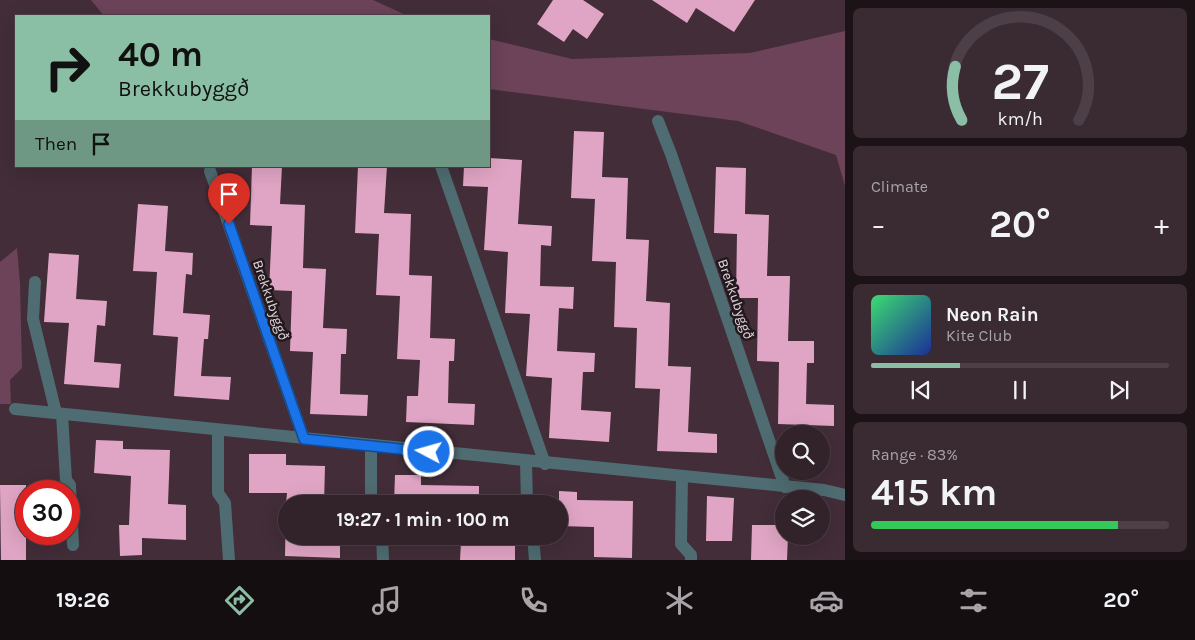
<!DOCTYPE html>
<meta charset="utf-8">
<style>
:root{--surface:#32222a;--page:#3a2a32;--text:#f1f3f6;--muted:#a8a4a8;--line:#4d3f47;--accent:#8abfa5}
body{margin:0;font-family:Karla,sans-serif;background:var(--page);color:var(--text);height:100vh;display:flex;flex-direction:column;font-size:19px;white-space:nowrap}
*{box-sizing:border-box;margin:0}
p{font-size:16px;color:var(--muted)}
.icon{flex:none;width:28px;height:28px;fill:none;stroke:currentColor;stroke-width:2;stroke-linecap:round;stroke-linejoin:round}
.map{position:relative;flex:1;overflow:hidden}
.drawer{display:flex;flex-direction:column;gap:8px;padding:8px;background:#1c1317;width:350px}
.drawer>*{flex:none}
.banner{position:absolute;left:15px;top:15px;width:475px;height:152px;border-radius:0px;box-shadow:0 5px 20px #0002,0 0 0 1px var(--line);background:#8abfa5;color:#111;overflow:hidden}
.buttons{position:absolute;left:775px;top:425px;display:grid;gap:10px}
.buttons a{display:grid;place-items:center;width:55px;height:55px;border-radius:50%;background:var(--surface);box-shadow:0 5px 20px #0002,0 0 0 1px var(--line);font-size:25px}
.speed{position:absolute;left:15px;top:480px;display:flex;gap:10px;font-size:25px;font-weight:700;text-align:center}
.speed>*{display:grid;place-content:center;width:65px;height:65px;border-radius:50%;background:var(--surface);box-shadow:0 5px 20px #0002,0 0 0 1px var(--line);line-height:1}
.speed .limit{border:8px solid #d22;background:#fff;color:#111}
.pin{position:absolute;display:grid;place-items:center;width:42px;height:42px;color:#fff;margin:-51px -21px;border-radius:50% 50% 50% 0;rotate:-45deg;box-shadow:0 0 5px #0007}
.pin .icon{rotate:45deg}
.me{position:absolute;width:55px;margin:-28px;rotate:276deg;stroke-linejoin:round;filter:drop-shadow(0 0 4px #0008)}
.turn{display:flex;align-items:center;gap:18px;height:105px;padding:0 20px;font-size:22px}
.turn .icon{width:65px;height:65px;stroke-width:2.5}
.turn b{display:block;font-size:35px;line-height:42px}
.then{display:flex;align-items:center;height:48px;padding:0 20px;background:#0003;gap:10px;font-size:19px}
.big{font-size:38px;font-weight:700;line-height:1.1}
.drawer .widget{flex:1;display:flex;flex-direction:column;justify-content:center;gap:8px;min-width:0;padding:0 18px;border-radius:8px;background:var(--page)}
.drawer .dial{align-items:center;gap:0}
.dial svg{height:130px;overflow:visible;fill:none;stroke:var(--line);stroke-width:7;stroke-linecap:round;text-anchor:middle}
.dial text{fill:var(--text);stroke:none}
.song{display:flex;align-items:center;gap:15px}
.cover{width:60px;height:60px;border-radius:8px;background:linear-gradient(135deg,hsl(140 70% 55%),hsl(230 70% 35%))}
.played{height:5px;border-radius:2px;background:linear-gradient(90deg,var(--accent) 30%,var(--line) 30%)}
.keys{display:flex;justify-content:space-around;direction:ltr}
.heat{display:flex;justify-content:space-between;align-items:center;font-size:28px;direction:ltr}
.charge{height:8px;border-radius:4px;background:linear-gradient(90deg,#34c759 83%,var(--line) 0)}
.trip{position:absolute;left:278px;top:495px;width:290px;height:50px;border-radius:25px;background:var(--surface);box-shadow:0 5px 20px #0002,0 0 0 1px var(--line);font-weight:700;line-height:50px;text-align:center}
.tabs{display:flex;height:80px;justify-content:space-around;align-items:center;background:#140e11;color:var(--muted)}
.tabs .icon{width:35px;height:35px}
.tabs .selected{color:var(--accent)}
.tabs b{font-size:22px;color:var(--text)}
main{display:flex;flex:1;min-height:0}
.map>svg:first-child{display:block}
.green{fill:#6c4359}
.building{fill:#e0a5c4}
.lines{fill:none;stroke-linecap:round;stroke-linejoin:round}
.minor{stroke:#4e6c71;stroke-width:12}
.route-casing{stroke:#114b97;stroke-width:12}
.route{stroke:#1a73e8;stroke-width:9}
.labels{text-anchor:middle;stroke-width:5;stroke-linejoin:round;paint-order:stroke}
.street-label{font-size:14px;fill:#e3d5db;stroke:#22191e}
</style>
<main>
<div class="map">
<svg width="845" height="560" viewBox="0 0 845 560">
<rect width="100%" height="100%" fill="#422d38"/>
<g class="green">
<polygon points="91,0 373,0 408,16 104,16"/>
<polygon points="845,31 845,186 836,155 738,121 489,89 489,39 572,59 750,53"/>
<polygon points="17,248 20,283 22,368 10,380 11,404 0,404 0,262"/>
</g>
<g class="building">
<polygon points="553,0 583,0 604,14 587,39 573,29 564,42 537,24"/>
<polygon points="652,0 755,0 734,32 696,8 687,23"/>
<polygon points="574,131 604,132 602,177 628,178 626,239 649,240 646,301 670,303 668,366 691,367 688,432 717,434 717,453 657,451 660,389 635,388 637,328 614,327 616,262 592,261 595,199 571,198"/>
<polygon points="489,158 522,160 518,224 552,226 551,246 541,245 540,286 574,287 573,309 559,308 557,351 595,353 594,372 583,372 581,410 611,412 609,442 549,438 552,378 526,376 530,314 505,313 508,252 484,250 488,187 463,186 464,166 489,166"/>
<polygon points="252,166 282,166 280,204 305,205 303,268 326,269 323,328 347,329 346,354 341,354 340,394 368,395 367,416 310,414 313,352 290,351 292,291 269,290 272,226 250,225"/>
<polygon points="358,166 387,166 384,213 411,214 409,275 432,276 430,338 455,339 454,361 449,361 448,403 475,404 474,425 406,422 407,396 418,396 420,360 397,359 400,296 376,295 379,234 355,233"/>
<polygon points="716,167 746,168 745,214 769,215 767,276 790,276 788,341 814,341 814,363 807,363 806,404 834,405 834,426 778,424 779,362 757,361 758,298 736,298 737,234 714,233"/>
<polygon points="138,204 168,206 165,251 193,253 192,275 186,274 183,313 210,315 208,339 204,339 201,376 231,377 229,400 174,396 178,337 153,335 157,272 133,271"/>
<polygon points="49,253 79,255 76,299 107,301 105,326 97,325 94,362 121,364 119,388 64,384 69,323 44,322"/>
<polygon points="96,440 123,441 123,449 170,450 168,504 186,505 186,540 142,538 142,555 120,556 119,525 129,525 131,476 94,473"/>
<polygon points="249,454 286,454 286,465 325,466 324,504 286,504 287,493 249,493"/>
<polygon points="395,475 421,475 421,485 479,486 479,504 394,504"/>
<polygon points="0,485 26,485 26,560 1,560"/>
<polygon points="559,491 577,492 577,500 633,501 632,558 594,557 594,527 559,526"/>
<polygon points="707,496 734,498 732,541 706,541"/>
<polygon points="286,509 286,536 340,536 340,558 285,556"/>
<polygon points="752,525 784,525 784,536 788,536 787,560 751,560"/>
<polygon points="439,536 478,536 478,542 439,541"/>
<polygon points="461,542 515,543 515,560 460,560"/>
</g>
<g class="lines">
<g class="minor">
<polyline points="658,121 671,154 785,487"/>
<polyline points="441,166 545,464"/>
<polyline points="210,171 304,439"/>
<polyline points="35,282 33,319 56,413"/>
<polyline points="15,409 824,490 845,495"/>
<polyline points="62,414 66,480 70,485 73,545"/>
<polyline points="218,430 218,493 225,503 229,560"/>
<polyline points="526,462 527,504"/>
<polyline points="682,477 681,544 691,555 691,560"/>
<polyline points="371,504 371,446"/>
<polyline points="382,536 383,560"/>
<polyline points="533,536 535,560"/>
</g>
</g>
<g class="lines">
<defs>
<polyline id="route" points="229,224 304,439 429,452"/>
</defs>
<use href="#route" class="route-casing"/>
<use href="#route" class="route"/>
</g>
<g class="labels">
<g class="street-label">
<text transform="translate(736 299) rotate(71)" y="5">Brekkubyggð</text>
<text transform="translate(271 300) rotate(71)" y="5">Brekkubyggð</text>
</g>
</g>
</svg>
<div class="buttons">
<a><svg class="icon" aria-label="search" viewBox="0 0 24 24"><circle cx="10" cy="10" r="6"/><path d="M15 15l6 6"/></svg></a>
<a><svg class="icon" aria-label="layers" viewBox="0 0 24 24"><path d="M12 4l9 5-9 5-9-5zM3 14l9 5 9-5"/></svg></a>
</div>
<div class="speed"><div class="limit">30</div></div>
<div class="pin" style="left:229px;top:224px;background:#d93025"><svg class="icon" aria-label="arrive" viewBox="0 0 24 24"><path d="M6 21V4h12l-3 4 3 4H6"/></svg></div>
<svg class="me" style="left:429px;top:452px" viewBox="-20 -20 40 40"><circle r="17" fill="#1a73e8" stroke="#fff" stroke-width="3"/><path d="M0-11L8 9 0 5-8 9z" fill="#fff"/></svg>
<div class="trip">19:27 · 1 min · 100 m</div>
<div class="banner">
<div class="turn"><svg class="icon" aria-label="right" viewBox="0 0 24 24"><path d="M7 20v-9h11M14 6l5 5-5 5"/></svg><div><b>40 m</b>Brekkubyggð</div></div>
<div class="then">Then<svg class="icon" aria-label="arrive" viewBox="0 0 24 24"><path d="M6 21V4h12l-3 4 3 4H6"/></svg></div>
</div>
</div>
<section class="drawer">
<div class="widget dial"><svg viewBox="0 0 100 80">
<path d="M14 69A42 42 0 1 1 86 69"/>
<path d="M14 69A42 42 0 0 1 10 36" stroke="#8abfa5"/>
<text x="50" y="56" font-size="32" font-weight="700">27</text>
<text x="50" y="72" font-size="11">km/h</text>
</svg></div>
<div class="widget"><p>Climate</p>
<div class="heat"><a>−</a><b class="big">20°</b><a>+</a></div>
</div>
<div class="widget">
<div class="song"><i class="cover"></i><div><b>Neon Rain</b><p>Kite Club</p></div></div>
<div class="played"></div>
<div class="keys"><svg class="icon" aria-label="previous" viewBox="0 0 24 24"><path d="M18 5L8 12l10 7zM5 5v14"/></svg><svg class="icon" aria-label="pause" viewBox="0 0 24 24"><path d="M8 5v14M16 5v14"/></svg><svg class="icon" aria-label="next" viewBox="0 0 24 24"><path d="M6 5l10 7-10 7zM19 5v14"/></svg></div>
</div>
<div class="widget"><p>Range · 83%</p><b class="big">415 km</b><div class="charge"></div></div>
</section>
</main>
<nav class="tabs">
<b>19:26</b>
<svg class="icon selected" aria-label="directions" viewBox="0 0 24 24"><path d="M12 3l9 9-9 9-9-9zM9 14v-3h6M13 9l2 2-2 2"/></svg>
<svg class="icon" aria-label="music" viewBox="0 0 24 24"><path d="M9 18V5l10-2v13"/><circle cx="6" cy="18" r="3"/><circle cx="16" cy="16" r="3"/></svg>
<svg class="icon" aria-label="phone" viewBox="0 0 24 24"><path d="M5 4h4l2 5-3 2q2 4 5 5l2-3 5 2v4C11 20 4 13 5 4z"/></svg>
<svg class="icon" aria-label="climate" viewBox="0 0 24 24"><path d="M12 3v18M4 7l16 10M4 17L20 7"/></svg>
<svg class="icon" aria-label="car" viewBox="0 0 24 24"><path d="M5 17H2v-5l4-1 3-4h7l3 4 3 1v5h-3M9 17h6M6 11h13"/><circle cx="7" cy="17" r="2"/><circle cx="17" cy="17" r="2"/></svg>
<svg class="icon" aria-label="filters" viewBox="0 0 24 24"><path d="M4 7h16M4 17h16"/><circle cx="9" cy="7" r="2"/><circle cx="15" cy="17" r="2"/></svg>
<b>20°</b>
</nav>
